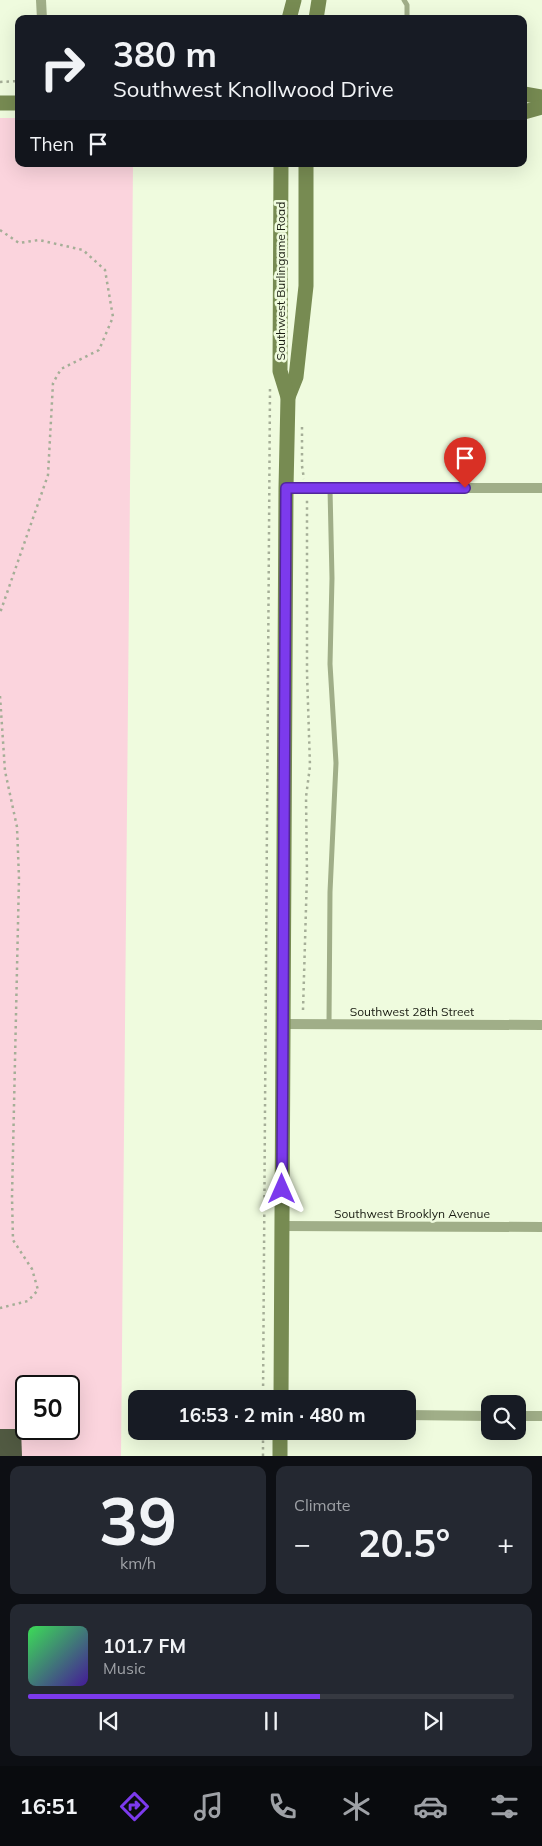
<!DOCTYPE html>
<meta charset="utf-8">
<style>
:root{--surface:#171b24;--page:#242831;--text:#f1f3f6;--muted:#9ea1a6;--line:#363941;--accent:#7c3aed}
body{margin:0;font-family:Mulish,sans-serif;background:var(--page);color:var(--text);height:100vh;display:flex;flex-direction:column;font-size:19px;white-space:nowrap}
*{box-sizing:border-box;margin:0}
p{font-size:16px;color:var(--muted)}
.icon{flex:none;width:28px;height:28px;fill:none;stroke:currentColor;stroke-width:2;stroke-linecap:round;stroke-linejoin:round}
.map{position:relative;height:1456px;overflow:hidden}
.side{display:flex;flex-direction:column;gap:10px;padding:10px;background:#0d0f14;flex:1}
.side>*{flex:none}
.hud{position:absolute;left:15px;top:15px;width:512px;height:152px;border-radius:10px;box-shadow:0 5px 20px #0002;background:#171b24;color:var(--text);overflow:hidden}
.buttons{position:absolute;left:481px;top:1395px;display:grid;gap:10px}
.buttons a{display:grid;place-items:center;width:45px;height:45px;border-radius:10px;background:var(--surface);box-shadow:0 5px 20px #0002;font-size:25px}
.speed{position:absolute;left:15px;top:1375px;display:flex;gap:10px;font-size:25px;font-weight:700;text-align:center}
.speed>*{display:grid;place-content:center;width:65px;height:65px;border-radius:50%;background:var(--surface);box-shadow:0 5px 20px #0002;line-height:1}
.speed .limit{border:2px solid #111;border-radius:8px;background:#fff;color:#111}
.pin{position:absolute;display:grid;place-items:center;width:42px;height:42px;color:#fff;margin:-51px -21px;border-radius:50% 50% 50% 0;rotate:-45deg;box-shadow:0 0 5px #0007}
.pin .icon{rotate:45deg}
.me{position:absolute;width:55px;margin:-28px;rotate:0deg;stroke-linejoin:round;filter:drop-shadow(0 0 4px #0008)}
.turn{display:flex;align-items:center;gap:18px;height:105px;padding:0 15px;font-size:22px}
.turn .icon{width:65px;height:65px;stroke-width:2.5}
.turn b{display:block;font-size:35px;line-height:42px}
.then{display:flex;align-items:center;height:48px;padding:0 15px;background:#0003;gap:10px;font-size:19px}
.big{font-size:38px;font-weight:700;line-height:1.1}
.side .tile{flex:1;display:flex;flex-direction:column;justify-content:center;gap:8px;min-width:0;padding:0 18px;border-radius:10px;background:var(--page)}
.side .dial{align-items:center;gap:0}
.dial b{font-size:65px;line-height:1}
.song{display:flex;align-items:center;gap:15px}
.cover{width:60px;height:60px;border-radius:8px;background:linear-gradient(135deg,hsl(130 70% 55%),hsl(260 70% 35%))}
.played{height:5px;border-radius:2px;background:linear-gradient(90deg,var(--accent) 60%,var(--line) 60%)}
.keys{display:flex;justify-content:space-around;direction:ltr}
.heat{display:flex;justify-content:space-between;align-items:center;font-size:28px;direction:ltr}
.side .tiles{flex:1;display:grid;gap:10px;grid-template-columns:1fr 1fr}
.tile:last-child{grid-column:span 2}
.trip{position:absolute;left:128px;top:1390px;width:288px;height:50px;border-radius:10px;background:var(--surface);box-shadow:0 5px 20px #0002;font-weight:700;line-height:50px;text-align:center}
.menu{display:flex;height:80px;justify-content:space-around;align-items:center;background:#090b0e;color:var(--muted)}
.menu .icon{width:35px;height:35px}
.menu .on{color:var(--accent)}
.menu b{font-size:22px;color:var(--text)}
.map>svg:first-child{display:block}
.green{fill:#fbd4dd;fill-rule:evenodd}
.building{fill:#515a42}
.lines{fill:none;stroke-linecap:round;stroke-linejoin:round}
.path{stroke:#a5ae97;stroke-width:2.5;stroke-dasharray:2.5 4;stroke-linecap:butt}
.service{stroke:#a0ae88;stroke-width:5}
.minor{stroke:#a0ae88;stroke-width:10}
.secondary{stroke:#778b52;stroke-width:15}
.route-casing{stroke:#51269a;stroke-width:12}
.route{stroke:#7c3aed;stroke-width:9}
.labels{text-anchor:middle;stroke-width:5;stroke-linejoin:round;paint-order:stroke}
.street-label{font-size:12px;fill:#1a1d13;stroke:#effbde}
</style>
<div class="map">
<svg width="542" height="1456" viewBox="0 0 542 1456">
<rect width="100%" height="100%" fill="#effbde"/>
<path class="green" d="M0,118H19V164H133L121,1456H0ZM26,1386H69V1429H26Z"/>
<polygon class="building" points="0,1429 21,1429 22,1456 0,1456"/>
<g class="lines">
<g class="path">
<polyline points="0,82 19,81"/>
<polyline points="0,230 19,243 39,240 83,250 105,270 113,317 99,350 61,369 53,383 48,475 0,613"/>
<polyline points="302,427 302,466 304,479"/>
<polyline points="0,696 5,771 17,827 19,878 12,1197 13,1240 32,1269 38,1290 28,1301 0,1308"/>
<polyline points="303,1010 307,874 306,797 310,766 307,673 307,499"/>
<polyline points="263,1399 270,388"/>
<polyline points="263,1456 263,1431"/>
</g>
<g class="service">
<polyline points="404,0 407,5 407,19"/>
<polyline points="329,1024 330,892 336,763 330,664 332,578 330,489"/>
</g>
<g class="minor">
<polyline points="41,0 42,19"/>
<polyline points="286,488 542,488"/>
<polyline points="283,1024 542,1025"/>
<polyline points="282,1226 542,1227"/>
<polyline points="406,1415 490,1416"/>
<polyline points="518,1416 542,1416"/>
</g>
<g class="secondary">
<polyline points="289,19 294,0"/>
<polyline points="316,19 319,0"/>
<polyline points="524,94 542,97"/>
<polyline points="0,103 19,103"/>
<polyline points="524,112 542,107"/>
<polyline points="288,397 296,377 306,286 306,164"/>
<polyline points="281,1399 286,488 288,397 280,371 281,164"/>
<polyline points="280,1456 280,1431"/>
</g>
</g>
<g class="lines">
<defs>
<polyline id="route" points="282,1189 286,488 465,488"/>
</defs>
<use href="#route" class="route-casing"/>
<use href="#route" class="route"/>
</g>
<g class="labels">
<g class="street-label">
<text transform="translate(281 281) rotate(-90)" y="4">Southwest Burlingame Road</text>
<text x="412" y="1016">Southwest 28th Street</text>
<text x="412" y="1218">Southwest Brooklyn Avenue</text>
</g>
</g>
</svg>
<div class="buttons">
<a><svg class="icon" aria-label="search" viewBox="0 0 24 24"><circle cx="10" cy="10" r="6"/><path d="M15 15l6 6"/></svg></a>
</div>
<div class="speed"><div class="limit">50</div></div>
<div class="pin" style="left:465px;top:488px;background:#d93025"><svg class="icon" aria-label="arrive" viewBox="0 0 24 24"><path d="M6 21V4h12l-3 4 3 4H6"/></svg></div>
<svg class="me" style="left:282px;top:1189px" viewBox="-20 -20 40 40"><path d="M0-17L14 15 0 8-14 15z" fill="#7c3aed" stroke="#fff" stroke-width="4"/></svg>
<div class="trip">16:53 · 2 min · 480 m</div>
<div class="hud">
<div class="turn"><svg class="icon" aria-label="right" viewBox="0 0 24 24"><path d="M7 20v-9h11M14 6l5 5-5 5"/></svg><div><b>380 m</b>Southwest Knollwood Drive</div></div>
<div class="then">Then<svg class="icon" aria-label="arrive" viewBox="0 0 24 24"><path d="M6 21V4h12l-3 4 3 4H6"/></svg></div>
</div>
</div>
<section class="side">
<div class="tiles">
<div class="tile dial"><b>39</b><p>km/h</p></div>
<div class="tile"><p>Climate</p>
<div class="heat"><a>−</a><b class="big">20.5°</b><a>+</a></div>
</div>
<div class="tile">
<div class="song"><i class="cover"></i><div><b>101.7 FM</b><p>Music</p></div></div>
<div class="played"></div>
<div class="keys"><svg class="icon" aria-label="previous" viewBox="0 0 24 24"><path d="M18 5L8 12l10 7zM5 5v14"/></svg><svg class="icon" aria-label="pause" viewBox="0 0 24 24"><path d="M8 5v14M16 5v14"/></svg><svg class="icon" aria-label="next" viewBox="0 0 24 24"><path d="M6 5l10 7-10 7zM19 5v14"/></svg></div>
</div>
</div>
</section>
<nav class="menu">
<b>16:51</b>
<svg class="icon on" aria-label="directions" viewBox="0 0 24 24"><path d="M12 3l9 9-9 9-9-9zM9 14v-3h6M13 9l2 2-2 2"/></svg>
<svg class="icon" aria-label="music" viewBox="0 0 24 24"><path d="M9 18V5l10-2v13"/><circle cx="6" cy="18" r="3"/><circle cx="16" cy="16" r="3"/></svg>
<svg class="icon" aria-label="phone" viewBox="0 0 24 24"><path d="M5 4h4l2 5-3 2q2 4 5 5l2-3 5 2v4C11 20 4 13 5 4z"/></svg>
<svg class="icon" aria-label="climate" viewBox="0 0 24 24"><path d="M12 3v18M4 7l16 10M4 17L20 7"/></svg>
<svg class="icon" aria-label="car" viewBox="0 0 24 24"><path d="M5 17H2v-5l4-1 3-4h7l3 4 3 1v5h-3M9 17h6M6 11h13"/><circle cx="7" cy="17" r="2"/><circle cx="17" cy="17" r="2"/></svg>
<svg class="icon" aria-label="filters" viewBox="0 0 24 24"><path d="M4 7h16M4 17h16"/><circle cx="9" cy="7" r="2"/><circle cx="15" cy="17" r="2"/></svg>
</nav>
